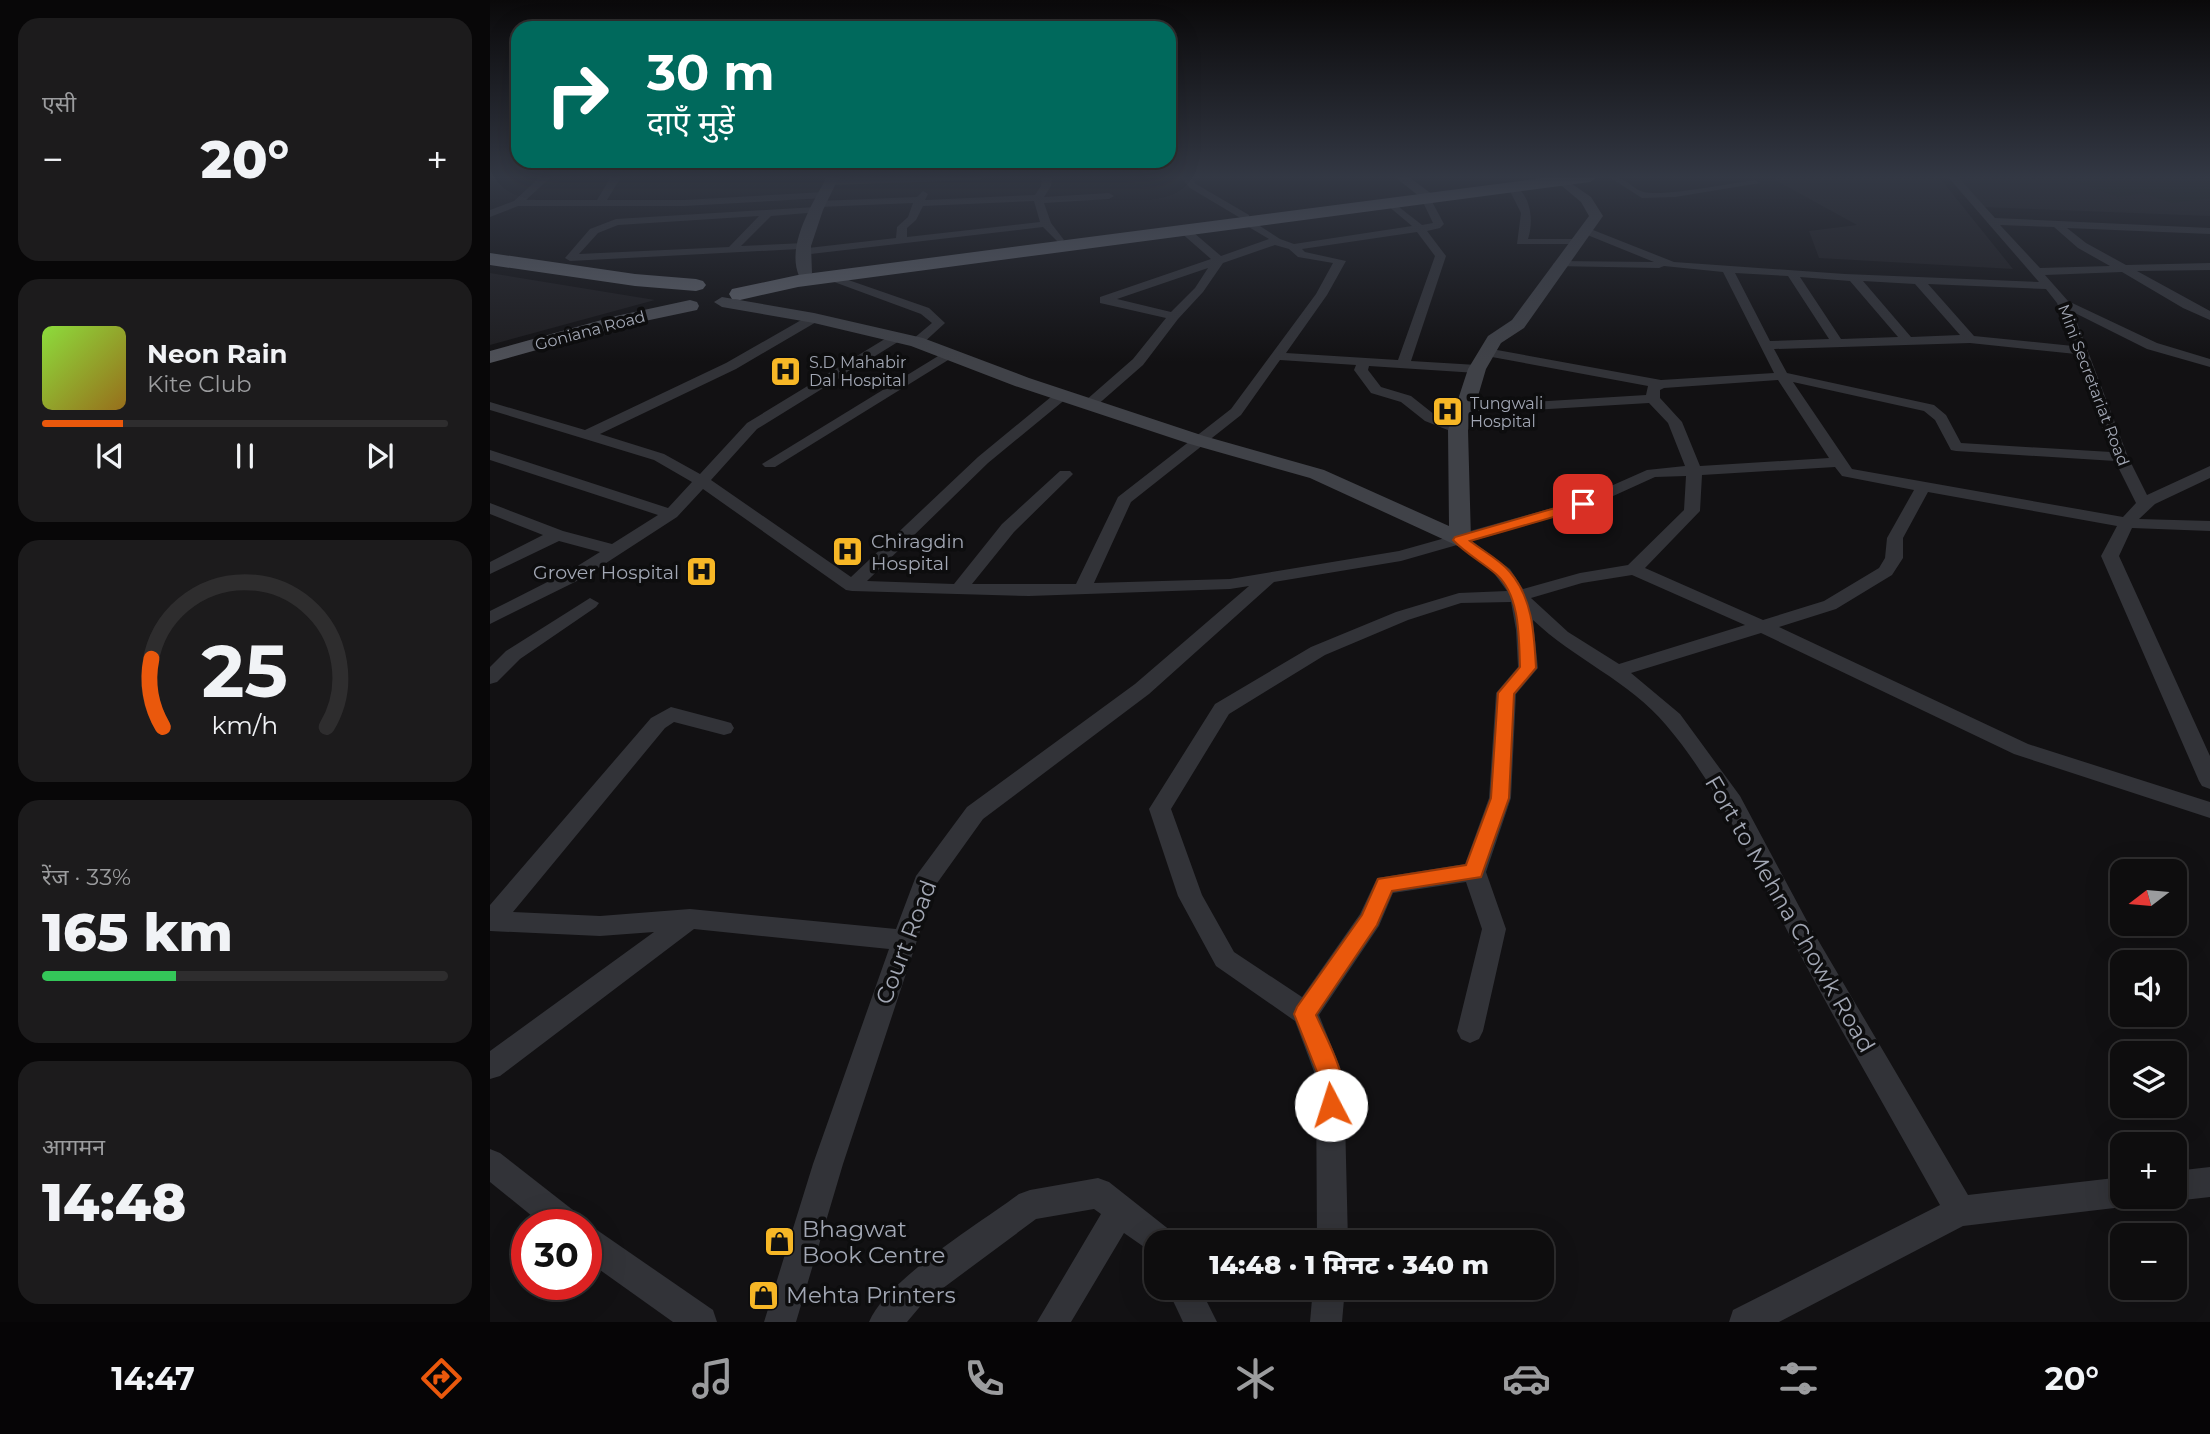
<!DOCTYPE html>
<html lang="hi">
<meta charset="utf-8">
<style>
:root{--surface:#0e0d0e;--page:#1c1b1c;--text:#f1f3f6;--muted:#9b9c9e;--line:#2e2d2e;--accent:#ea580c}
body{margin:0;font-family:Montserrat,"Noto Sans Devanagari",sans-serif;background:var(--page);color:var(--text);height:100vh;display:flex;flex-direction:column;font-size:26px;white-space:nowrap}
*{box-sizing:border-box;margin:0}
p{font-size:23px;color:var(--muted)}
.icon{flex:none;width:38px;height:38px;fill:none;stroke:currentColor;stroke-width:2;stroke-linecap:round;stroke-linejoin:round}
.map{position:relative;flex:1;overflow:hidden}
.details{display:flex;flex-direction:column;gap:18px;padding:18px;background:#080708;width:490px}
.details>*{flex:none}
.banner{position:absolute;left:21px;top:21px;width:665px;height:147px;border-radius:21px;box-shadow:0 7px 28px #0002,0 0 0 2px var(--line);background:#00695c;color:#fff;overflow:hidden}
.needle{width:46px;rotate:254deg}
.controls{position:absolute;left:1620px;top:859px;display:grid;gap:14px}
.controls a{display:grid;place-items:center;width:77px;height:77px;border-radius:14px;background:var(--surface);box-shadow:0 7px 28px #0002,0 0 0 2px var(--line);font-size:35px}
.speed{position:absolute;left:21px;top:1209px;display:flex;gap:14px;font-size:35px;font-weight:700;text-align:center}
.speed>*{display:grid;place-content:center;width:91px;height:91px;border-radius:50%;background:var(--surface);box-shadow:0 7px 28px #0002,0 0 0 2px var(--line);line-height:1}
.speed .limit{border:10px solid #d22;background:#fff;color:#111}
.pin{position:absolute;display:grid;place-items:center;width:60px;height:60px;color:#fff;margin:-30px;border-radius:14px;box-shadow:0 4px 10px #0006}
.me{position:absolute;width:77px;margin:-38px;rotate:355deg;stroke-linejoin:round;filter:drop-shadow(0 0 5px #0008)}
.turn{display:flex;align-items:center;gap:24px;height:147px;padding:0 21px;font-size:32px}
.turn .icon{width:91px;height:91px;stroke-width:2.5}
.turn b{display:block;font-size:49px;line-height:60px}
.big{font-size:52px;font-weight:800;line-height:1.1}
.details .tile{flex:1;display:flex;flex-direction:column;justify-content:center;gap:10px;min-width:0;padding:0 24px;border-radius:21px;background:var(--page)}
.details .dial{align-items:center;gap:0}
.dial svg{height:182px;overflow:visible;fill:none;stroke:var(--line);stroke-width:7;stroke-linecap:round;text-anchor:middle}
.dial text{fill:var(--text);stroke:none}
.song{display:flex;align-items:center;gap:21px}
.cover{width:84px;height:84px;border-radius:10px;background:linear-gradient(135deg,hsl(90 70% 55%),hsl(40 70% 35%))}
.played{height:7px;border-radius:4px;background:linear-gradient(90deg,var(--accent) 20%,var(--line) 20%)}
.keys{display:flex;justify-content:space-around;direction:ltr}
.heat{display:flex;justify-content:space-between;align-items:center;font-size:38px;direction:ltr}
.charge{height:10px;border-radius:5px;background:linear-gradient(90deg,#34c759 33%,var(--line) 0)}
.trip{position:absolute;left:654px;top:1230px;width:410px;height:70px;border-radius:21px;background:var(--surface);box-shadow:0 7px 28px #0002,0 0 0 2px var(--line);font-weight:800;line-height:70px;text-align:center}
.tabs{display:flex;height:112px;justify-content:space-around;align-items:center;background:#060506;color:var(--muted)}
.tabs .icon{width:49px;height:49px}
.tabs .active{color:var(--accent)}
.tabs b{font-size:32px;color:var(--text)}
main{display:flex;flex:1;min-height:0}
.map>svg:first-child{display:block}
.built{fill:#1e1d20}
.green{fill:#181e19}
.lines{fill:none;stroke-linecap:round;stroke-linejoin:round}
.street{fill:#323338;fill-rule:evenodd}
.secondary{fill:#404248;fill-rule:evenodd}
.primary{fill:#4e5057;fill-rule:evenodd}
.highway{fill:#5e6169;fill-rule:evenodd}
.route{fill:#ea580c;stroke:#983908;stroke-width:2}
.labels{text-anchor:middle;stroke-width:7;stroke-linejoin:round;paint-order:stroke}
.far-street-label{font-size:16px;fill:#a2a7b4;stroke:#0d0d0e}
.far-poi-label{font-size:16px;fill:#a2a7b4;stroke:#0d0d0e;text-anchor:start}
.poi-label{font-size:19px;fill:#a2a7b4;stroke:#0d0d0e;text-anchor:start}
.near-street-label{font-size:23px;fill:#a2a7b4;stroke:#0d0d0e}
.near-poi-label{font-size:23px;fill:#a2a7b4;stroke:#0d0d0e;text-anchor:start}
</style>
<main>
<section class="details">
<div class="tile"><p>एसी</p>
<div class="heat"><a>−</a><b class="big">20°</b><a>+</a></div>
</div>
<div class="tile">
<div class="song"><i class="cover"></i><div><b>Neon Rain</b><p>Kite Club</p></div></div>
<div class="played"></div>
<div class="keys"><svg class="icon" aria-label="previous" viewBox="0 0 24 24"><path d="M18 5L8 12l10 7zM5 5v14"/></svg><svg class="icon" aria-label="pause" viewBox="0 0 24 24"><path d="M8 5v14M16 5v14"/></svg><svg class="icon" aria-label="next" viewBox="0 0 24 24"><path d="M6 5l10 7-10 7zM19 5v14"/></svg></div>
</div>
<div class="tile dial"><svg viewBox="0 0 100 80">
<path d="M14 69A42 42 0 1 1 86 69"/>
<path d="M14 69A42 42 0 0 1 9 39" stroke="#ea580c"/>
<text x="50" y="56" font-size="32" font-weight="700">25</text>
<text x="50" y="72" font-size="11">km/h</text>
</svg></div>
<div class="tile"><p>रेंज · 33%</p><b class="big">165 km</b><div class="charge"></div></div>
<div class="tile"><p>आगमन</p><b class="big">14:48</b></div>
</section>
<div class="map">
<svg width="1720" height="1322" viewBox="0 0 1720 1322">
<rect width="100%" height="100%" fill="#121113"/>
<g class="built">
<polygon points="1280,177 1449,177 1523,269 1329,258 1319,231 1367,225"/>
<polygon points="1465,177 1720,177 1720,216 1491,207"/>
<polygon points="0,273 165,300 0,345"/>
</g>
<polygon class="green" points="1572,177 1720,177 1720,198 1682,203 1653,193 1628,197"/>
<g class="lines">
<g class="street">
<polygon points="50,177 61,177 36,200 107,200 121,177 131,177 117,200 194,200 334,192 339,195 334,198 194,206 28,206 0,217 0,210 24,201"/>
<polygon points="401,177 494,177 489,180 341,185 336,182 341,179"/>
<path d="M552,177H562L561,186L554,197L619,193L624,196L619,199L554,203L561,223L574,240L569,243L553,227L312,255L307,252L309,249L80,261L75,258L100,229L126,219L326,207L331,210L330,212L281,216L251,246L314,243L318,244V248L406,238L407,227L418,217L423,203L329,207L324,204L329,201L427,197L433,191L438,194L435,200L545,195L551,186ZM544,201L550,222L417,237V228L426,220L433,206ZM269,216L239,247L89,254L108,233L128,225Z"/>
<path d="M691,177H701L706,184L759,215V219L790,239L804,244L922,226L897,205L895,203L900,200L932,225L943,223L931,198L939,196L954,224L950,228L937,231L956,256L921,361L987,365L994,369L987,373L879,366L878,370L891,387L921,396L945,415L973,427L975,430L973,433L968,434L935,421L911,402L881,393L864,370L866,365L790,360L751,415L641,502L604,583L740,579L909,551L1087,501L1157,470L1195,466L1178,423L1159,403L1027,411H974L967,407L974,403H1027L1156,395L1158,386L991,355L990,352L996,348L1171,380L1284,373L1233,272L1174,266L1169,268L1065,266L1063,264L1069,261L1164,262L1090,232V228H1098L1184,262L1355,274L1549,282L1458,177H1468L1505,218L1720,228V234L1577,228L1596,243L1636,265L1720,263V270L1647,271L1720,311V320L1693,308L1632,272L1555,275L1578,301L1667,343L1720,359V367L1657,349L1583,312L1638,457L1657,495L1720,466V478L1665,504L1649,519L1720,521V531L1642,528L1629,556L1720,756V789L1712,786L1709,781L1611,556L1627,526L1438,492L1413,538V558L1402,575L1346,609L1289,627L1538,744L1720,802V818L1524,754L1271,633L1141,673L1190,714L1250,796L1318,923L1478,1195L1633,1177V1197H1646L1644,1202L1633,1207L1473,1226L1289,1322H1239L1243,1310L1450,1205C1400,1115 1348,1026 1300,936C1262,864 1229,787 1176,725C1139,681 1084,659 1043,620L1048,668L1026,694L1021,798L996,872L1016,929L993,1031L989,1039L980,1043L971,1039L967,1031L992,929L976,882L903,893L889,926L829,1015L854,1077L858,1242H827L826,1077L805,1021L726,966L688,896L659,809L725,704L821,647L906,612L969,593L1017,591L1003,572L967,545L911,561L784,582L659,694L493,819L445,886L353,1164L306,1322H274L323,1164L399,949L204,929L10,1076L0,1079V1051L164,932L110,936L0,931V905L161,718L181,707L234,721L241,723L244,728L241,733L234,735L184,722L175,728L23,912L110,916L200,909L406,929L426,876L477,807L645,684L759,586L740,589L539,596L362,591L356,590L213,489L187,517L93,578L0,624V611L81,570L110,552L69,541L0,574V562L53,535L0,514V503L73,531L122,544L168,515L0,460V450L178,508L202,482L164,460L0,410V402L95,430L236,363L320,315H328V321L246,369L110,434L174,454L210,474L257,423L403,334H411V340L267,429L221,480L361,577L488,457L567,392H577V398L498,463L377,581L464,584L512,524L570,471H580L583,474L580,477L524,532L482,584H586L628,497L741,409L826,294L843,263L808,257L799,249L785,245L733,263L713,292L688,319L653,365L605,407H595V401L643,359L676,318L610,303V297L721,259L689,231V227H697L731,256L779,239L752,223V219L700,188ZM1510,225L1564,227L1588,248L1620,266L1550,268ZM927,232L945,256L908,360L796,353L837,295L856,261L815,252L812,249ZM718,268L705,288L681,312L627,299ZM1245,273L1298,276L1339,339L1280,341ZM1310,277L1360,281L1408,337L1351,339ZM1373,281L1425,284L1470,335L1421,337ZM1438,284L1556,289L1567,303L1583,346L1484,336ZM1480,343L1586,354L1621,452L1471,443L1456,415L1444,405L1297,373L1284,349ZM1288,380L1339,458L1210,466L1192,422L1170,398V390L1174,388ZM1303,382L1434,411L1445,420L1461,450L1466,451L1625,461L1646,503L1633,517L1362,469ZM1345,467L1352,476L1424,490L1397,538L1395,558L1389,568L1334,601L1273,620L1155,568L1210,511L1212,475ZM1196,476L1194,510L1138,565L1090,573L1033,589L1020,569L982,541L1099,507L1165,477ZM1142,575L1255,625L1129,664L1078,632L1041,598L1092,583ZM1021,602L1026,630L1028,667L1006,693L999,798L975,864L887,878L870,914L812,997L744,952L712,895L681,809L739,714L835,655L918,620L971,603Z"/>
<path d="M1119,177C1138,177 1140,188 1154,192C1173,197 1242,183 1265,180L1270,183L1185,197L1152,198Z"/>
<path d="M1023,184C1041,195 1044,220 1038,239H1085L1090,242L1089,244H1027L1031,213L1018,187Z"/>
<polygon points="336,275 344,275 439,308 455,323 431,345 423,345 423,339 442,323 431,314 336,279"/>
<polygon points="458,350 463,351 463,357 285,467 275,467 272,464"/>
<polygon points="100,598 109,603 106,607 30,659 7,682 0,684 0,667 16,651"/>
<polygon points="0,1149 10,1153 88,1214 92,1225 53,1225 0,1182"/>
<polygon points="1720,1167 1720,1197 1685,1201 1676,1197 1685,1197 1685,1171"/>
<path d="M608,1178L619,1182L681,1231L686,1242H667V1256L634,1233L581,1322H547L611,1214L604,1209L546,1219L433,1303L417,1322H379C396,1280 490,1223 529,1194L540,1190Z"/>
<polygon points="96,1226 107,1230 223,1310 227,1322 183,1322 96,1260"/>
<polygon points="677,1288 710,1288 727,1322 693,1322"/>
<polygon points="823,1288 855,1288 852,1322 820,1322"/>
</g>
<g class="secondary">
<path d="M337,177H349L333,210L321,246L322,273L314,278L309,276C296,246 322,204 337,177Z"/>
<polygon points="905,177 919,177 947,198 940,202 935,201"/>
<polygon points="1072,177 1101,197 1113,216 1034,328 1011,343 996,369 978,430 981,540 978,545 970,547 820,478 700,444 525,386 421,346 324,323 232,307 224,302 232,297 324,313 433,338 539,378 714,436 834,470 959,526 958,430 978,369 998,336 1022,320 1099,216 1091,202 1066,181"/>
</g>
<polygon class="primary" points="200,300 207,302 209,306 207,310 136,325 0,363 0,351 126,316"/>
<g class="highway">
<polygon points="1060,177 1108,177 1100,182 308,287 250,300 242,299 239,294 242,289 308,275"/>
<polygon points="0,253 145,274 206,279 213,281 216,285 213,289 206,291 145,286 0,265"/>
</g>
</g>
<linearGradient id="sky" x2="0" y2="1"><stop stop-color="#0a090a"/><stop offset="0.49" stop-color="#333844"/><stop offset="1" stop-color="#333844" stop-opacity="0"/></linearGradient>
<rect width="1720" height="362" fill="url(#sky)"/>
<path class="route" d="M1093,500L1100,504L1098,507L980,541C993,551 1010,560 1020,572C1043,599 1044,634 1046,668L1024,694L1019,798L991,877L902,891L887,925L826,1015C838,1043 863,1082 849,1112L841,1116L832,1112L829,1105V1077L804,1014L807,1007L872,915L888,879L976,865L1001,798L1008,693L1030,667C1029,637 1030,595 1006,574C992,562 975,553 963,540L965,537Z"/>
<defs>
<symbol id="hospital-square" viewBox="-11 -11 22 22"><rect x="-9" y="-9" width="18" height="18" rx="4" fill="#f7b726" stroke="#0d0d0e"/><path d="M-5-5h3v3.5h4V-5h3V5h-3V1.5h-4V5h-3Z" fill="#111"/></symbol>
<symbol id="shop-square" viewBox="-11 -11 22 22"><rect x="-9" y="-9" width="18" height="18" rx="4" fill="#f7b726" stroke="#0d0d0e"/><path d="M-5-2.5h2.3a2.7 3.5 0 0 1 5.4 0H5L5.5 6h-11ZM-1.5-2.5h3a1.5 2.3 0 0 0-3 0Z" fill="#111"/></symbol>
</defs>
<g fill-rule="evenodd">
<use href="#hospital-square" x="278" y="354" width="35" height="35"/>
<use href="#hospital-square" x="940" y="394" width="35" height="35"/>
<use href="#hospital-square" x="340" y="534" width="35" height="35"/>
<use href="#hospital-square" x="194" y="554" width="35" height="35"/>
<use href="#shop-square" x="272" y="1224" width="35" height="35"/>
<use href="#shop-square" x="256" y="1278" width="35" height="35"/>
</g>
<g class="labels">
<g class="far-street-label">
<text transform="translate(100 330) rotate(-15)" y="6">Goniana Road</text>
<text transform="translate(1604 385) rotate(69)" y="6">Mini Secretariat Road</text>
</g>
<g class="far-poi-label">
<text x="319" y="368">S.D Mahabir<tspan x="319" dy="18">Dal Hospital</tspan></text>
<text x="980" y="409">Tungwali<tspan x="980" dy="18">Hospital</tspan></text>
</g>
<g class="poi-label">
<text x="381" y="548">Chiragdin<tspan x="381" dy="22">Hospital</tspan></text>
<text x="189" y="579" text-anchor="end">Grover Hospital</text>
</g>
<g class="near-street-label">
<text transform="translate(1300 914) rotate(60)" y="8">Fort to Mehna Chowk Road</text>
<text transform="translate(416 942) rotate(-69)" y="8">Court Road</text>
</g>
<g class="near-poi-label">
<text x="312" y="1237">Bhagwat<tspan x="312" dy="26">Book Centre</tspan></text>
<text x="296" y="1303">Mehta Printers</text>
</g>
</g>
</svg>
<div class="controls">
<a><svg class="needle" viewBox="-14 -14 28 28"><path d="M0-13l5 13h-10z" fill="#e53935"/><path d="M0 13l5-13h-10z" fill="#9b9c9e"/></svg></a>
<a><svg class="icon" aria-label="sound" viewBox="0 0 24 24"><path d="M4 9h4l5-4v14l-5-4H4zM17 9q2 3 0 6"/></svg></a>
<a><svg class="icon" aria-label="layers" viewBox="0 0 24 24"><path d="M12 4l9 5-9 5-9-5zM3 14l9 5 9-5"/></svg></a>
<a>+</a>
<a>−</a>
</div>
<div class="speed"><div class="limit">30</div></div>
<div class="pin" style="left:1093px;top:504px;background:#d93025"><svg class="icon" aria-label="arrive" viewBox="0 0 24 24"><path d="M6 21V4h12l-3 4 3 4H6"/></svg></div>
<svg class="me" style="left:841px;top:1105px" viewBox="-20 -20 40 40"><circle r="19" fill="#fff"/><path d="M0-13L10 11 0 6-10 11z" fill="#ea580c"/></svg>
<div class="trip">14:48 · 1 मिनट · 340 m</div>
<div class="banner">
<div class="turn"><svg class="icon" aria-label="right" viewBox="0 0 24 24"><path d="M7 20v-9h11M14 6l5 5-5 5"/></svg><div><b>30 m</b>दाएँ मुड़ें</div></div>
</div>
</div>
</main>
<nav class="tabs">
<b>14:47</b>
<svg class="icon active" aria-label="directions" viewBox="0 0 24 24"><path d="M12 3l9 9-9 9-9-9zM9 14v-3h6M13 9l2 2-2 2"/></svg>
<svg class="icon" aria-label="music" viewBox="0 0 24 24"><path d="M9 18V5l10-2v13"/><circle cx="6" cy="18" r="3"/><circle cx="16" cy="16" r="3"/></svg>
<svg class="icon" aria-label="phone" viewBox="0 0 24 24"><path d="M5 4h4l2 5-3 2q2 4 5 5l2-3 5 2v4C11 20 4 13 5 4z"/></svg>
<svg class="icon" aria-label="climate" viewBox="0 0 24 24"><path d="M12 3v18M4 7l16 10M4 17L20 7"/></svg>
<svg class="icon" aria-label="car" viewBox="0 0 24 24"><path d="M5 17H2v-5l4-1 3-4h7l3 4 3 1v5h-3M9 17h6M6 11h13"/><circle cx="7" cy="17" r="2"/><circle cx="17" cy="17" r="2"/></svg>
<svg class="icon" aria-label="filters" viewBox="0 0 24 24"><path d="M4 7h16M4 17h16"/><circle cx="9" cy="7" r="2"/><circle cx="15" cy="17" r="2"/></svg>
<b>20°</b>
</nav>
